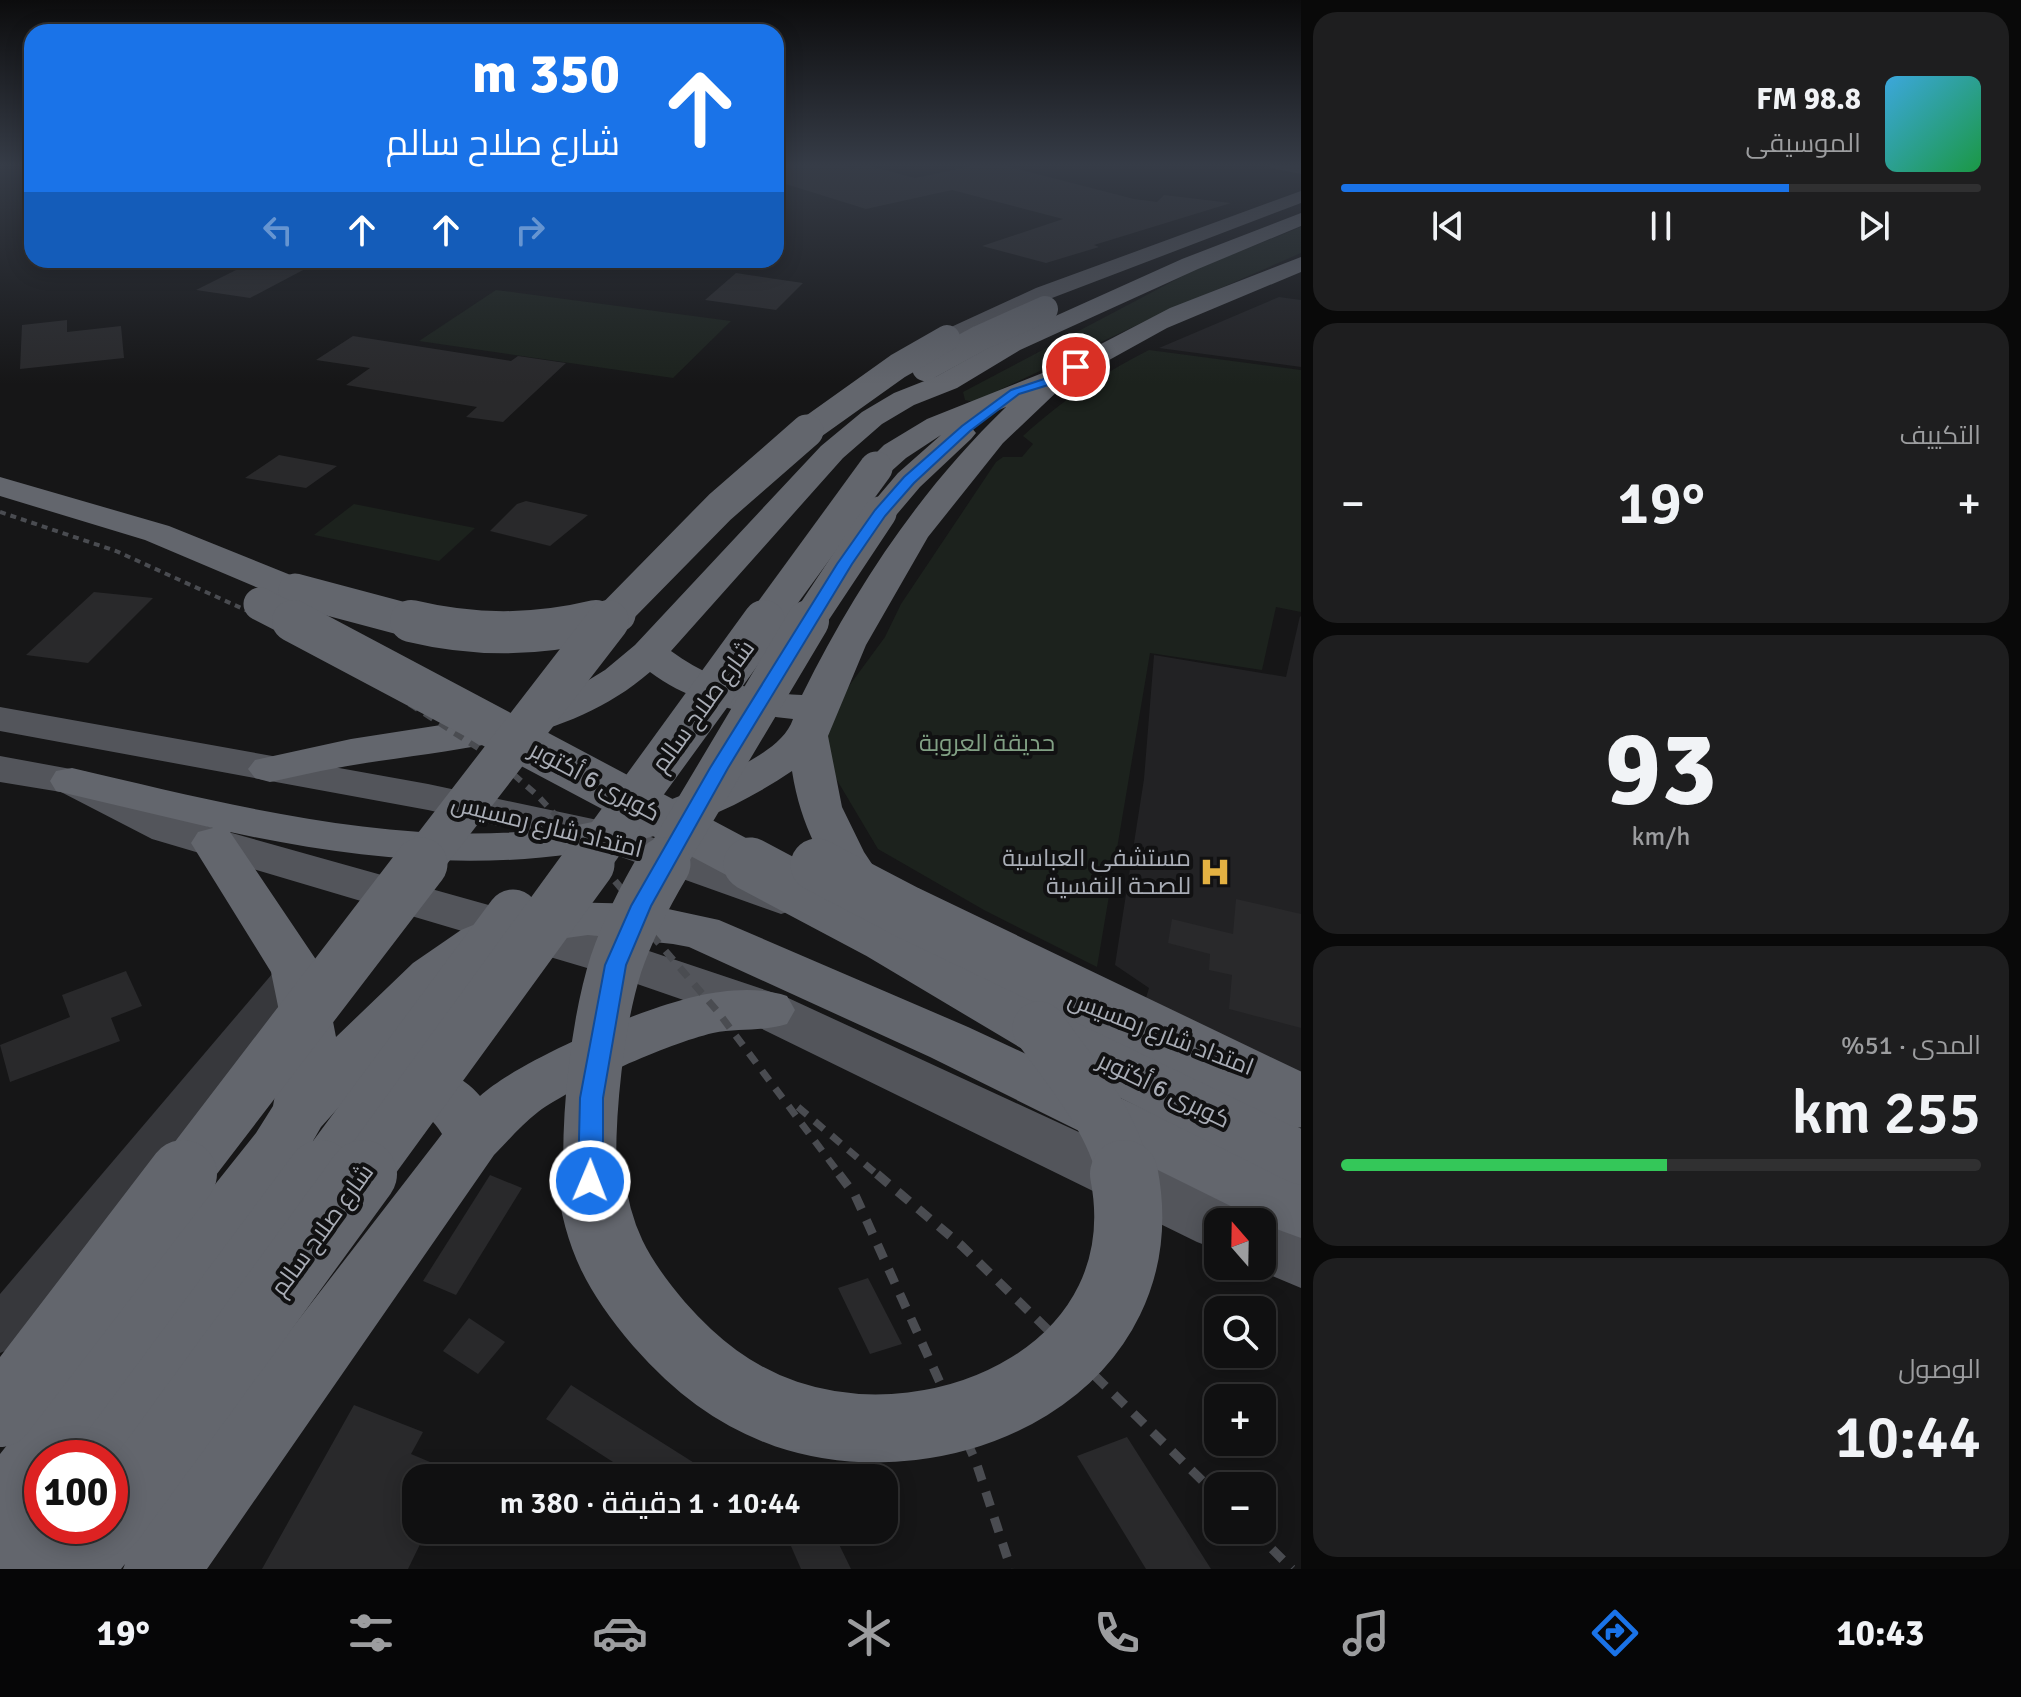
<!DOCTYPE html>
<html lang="ar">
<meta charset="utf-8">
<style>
:root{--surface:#101011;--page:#1e1e1f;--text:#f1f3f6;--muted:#9c9d9f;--line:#303031;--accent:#1a73e8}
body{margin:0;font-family:Signika,Cairo,sans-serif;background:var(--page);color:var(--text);direction:rtl;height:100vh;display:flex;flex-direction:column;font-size:30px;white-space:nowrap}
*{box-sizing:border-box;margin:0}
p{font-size:26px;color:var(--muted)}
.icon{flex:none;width:44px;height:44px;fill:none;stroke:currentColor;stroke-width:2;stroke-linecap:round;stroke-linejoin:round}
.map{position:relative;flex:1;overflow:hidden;direction:ltr}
.panel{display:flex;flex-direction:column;gap:12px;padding:12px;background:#090909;width:720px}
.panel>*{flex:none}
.top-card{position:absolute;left:24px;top:24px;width:760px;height:244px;border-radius:24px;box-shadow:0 4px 20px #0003,0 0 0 2px var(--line);direction:rtl;background:#1a73e8;color:#fff;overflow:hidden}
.needle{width:52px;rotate:340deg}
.buttons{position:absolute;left:1204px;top:1208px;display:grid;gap:16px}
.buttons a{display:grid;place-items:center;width:72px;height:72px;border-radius:16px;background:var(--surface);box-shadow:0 4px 20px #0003,0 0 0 2px var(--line);font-size:40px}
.speed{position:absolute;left:24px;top:1440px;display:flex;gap:16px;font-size:40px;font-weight:700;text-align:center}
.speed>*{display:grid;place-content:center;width:104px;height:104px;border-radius:50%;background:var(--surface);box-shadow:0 4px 20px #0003,0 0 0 2px var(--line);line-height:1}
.speed .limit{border:12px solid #d22;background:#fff;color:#111}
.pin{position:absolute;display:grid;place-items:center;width:68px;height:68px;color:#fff;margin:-34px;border:4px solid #fff;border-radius:50%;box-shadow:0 2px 8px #0007}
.me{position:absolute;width:88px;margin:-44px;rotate:1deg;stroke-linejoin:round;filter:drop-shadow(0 0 6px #0008)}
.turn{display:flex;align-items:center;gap:28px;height:168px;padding:0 32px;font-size:36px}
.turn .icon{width:104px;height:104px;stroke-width:2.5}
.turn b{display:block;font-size:56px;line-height:68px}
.lanes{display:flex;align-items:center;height:76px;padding:0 32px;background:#0003;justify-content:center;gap:40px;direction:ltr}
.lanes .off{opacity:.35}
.big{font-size:60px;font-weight:600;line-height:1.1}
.panel .tile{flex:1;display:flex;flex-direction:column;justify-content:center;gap:12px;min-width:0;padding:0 28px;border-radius:24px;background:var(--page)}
.panel .dial{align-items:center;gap:0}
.dial b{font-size:104px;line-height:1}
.song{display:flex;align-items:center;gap:24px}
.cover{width:96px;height:96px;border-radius:12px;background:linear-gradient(135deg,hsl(200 70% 55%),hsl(140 70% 35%))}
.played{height:8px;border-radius:4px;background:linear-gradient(90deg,var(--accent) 70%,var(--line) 70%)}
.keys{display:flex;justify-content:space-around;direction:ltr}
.heat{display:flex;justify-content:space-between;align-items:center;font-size:44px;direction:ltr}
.charge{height:12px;border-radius:6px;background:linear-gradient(90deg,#34c759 51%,var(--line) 0)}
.trip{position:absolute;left:402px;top:1464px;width:496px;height:80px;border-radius:24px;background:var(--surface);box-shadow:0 4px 20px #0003,0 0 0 2px var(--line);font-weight:600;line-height:80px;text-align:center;direction:rtl}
.menu{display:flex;height:128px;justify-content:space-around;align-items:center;background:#060607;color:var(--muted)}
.menu .icon{width:56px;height:56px}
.menu .on{color:var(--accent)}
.menu b{font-size:36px;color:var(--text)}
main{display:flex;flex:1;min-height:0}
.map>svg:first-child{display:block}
.built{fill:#222224}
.green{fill:#1c221d}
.building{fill:#29292b}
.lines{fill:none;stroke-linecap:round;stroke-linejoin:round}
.minor{fill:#37383c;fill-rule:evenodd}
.major{fill:#53555b;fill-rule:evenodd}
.highway{fill:#63666d;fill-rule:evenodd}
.rail-far3{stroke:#4a4c51;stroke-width:4;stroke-dasharray:6 5;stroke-linecap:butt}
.rail-far2{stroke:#4a4c51;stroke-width:6;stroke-dasharray:10 8;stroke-linecap:butt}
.rail-far1{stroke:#4a4c51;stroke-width:7;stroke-dasharray:12 10;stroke-linecap:butt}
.rail{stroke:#4a4c51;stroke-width:9;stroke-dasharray:15 12;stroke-linecap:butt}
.highway-bridge-far4{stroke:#63666d;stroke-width:26}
.highway-bridge-far3{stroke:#63666d;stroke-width:33}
.highway-bridge-far2{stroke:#63666d;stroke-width:42}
.highway-bridge-far1{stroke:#63666d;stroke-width:53}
.highway-bridge{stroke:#63666d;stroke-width:68}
.route{fill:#1a73e8;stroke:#114b97;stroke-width:2}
.labels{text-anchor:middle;stroke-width:8;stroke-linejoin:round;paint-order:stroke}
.street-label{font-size:24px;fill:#a9adb6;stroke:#111112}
.park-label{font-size:24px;fill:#81a084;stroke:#111112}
.poi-label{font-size:24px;fill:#a9adb6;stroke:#111112;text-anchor:end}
</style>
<main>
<section class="panel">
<div class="tile">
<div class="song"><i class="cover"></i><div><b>98.8 FM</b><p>الموسيقى</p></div></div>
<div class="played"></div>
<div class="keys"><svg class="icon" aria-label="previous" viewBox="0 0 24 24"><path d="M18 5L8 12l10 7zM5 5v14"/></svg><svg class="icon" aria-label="pause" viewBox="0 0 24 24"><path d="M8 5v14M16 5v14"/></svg><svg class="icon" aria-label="next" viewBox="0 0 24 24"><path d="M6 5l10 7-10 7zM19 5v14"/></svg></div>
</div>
<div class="tile"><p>التكييف</p>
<div class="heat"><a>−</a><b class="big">19°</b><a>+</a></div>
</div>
<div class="tile dial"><b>93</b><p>km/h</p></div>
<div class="tile"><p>المدى · 51%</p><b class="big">255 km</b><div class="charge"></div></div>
<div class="tile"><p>الوصول</p><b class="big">10:44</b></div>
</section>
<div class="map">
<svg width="1301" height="1569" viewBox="0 0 1301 1569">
<rect width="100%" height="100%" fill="#161617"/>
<g class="built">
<polygon points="1279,297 1301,300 1301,367 1159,348"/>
<polygon points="1300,616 1301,617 1301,1073 1146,998 1149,988 1115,965 1144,779 1154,655 1286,677"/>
</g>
<g class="green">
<polygon points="1301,227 1301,253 1154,317 974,402 965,400 963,392 1196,269"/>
<polygon points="496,290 731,321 673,378 419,341"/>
<path d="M1149,350L1301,370V612L1276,607L1262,670L1150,653L1097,967L984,910L878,849L828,765L825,730L849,686L885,637L901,604L996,462L1003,457H1022L1033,444L1023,436C1065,398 1099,376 1149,350Z"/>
<polygon points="354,504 475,528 439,561 314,535"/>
</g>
<g class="building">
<polygon points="776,165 841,165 852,168 866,165 915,178 972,166 1002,165 1134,199 1157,202 1164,195 1231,203 1094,245 1099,247 1046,263 982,246 1063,219 952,190 866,209 776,181"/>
<polygon points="256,260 322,260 250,298 196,290"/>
<polygon points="736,273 803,283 776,310 705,300"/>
<polygon points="67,320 67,332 121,326 124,358 20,369 22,325"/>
<polygon points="353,336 511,361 518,356 566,363 503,422 466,417 477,407 346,385 370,368 316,360"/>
<polygon points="279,455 337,466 306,488 245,478"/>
<polygon points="526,501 588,515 550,546 490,531 517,504"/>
<polygon points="94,592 153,598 88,663 26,655"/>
<polygon points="1236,899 1301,914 1301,1028 1229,1009 1232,975 1209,970 1210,954 1168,943 1172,919 1233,934"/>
<polygon points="126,971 142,1006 111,1018 120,1041 10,1082 0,1045 70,1017 62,995"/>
<polygon points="490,1175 522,1188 456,1295 423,1281"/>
<polygon points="868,1278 902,1344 870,1354 838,1288"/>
<polygon points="469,1318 505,1342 478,1374 443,1351"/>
<polygon points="571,1385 718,1478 638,1478 546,1419"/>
<polygon points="354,1405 423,1432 411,1454 468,1478 416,1478 416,1530 427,1530 408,1569 262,1569"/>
<polygon points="1127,1437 1211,1569 1146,1569 1077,1456"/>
<polygon points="784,1530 832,1530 851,1569 801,1569"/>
</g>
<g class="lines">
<g class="minor">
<polygon points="1269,165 1301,166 1301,174 1271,168"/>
<polygon points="297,956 310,960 316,970 310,980 17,1346 0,1353 0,1294 284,960"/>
</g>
<g class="major">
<polygon points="1301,191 1301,203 1052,298 956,343 938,343 935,338 938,333 1036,288"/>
<polygon points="0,707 428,784 607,822 797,887 804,898 797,909 781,914 596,848 428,810 0,731"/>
<polygon points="0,756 87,772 182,819 631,945 786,997 1239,1206 1247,1222 1262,1216 1301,1232 1301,1288 1249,1266 1262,1266 1262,1222 1218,1222 1218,1250 1197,1242 750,1023 614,976 152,839 61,792 0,782"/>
</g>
<g class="highway">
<path d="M1301,213V226L1198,269L1020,350L957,388L914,405L882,424L843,458L671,651C710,680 754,693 802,695C855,588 920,490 1006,407L963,425L971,427L976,433L971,439L920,487L892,520L880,523L868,520L864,513L898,473L941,435L906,458L887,475L876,477L865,475L861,468L884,445L927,419L1055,368L1170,308L1301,257V272L1167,328L1064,385L1003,443L928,537L866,645L828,736L842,807L864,852L894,897L887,909L870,914L853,909C822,861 801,828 792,771C626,884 418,873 230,832L323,970L336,1037L413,963L461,930L488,919L560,902L645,904L719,920L968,1027L1301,1182V1238L1279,1230L930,1057L689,947L673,944L588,935L523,944L497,956L450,990L378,1063C410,1052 459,1070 480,1096C522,1058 662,998 720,992C743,989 765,989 787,996L795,1010L787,1024C762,1032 738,1028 713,1033C667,1044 577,1084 538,1112C522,1124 508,1141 494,1155L207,1569H123L125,1564L121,1569H0V1454L256,1133L273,1106L282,1057L279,1011L271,972L191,843L198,832L213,828L56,791L50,781L56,771L72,768C279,816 524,884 724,775C747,762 784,746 793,719C743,714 691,703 650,672C574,738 474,747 379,761C342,766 306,774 270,782L255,778L248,769L255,760L351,739L511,714L574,689L605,670L635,645L821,446L862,412L894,393L937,376L1002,340L1182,259ZM368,1075L365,1080L373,1096C401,1105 426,1106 442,1134L241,1394L141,1532L144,1526L133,1499L110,1490V1526H42V1458H86L298,1167L321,1127Z"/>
<polygon points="0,477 169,526 308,582 313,590 308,598 295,601 282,598 145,540 0,496"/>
</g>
<polyline class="rail-far3" points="0,512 116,551 274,623"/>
<polyline class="rail-far2" points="270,621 364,674 498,761 537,795 603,866"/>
<g class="rail-far1">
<polyline points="601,864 649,922 650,933 718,1012 841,1176"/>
<polyline points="798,1107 879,1176"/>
</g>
<g class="rail">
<polyline points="839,1174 855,1195 976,1462 1011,1569"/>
<polyline points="877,1174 962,1246 1218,1496"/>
<polyline points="1253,1530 1292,1569"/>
</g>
<g class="highway-bridge-far4">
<polyline points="925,368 980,338 1045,309"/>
<polyline points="804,433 898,366 947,338"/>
</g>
<g class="highway-bridge-far3">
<polyline points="295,590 419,623"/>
<polyline points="260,604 297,623"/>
<polyline points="588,623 619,615"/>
<polyline points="606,623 720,507 807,431"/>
<polyline points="763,623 876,468"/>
<polyline points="807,623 880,513"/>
</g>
<g class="highway-bridge-far2">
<polyline points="293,621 754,866"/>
<path d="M411,621C473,636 534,636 596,621"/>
<polyline points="419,866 608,621"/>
<polyline points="586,866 764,621"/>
<polyline points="662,866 808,621"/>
</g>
<g class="highway-bridge-far1">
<polyline points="750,864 878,932 1039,1028 1301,1158"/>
<polyline points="817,865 907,912 1301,1101"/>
<path d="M1039,1028C1071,1072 1113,1121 1124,1176"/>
<polyline points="182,1176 421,864"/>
<polyline points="320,1176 513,916"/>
<polyline points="361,1176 588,864"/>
<path d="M590,1176C588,1113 597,1024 616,964C628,929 645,896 664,864"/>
</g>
<g class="highway-bridge">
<path d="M590,1174C597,1238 618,1276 659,1324C695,1365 734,1396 786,1414C947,1468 1161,1366 1124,1174"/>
<polyline points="0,1413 183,1174"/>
<polyline points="110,1458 321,1174"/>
<polyline points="110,1521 363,1174"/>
</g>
</g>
<linearGradient id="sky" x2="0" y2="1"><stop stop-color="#0c0c0d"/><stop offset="0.43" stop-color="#363c47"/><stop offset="1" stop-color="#363c47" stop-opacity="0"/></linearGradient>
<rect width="1301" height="384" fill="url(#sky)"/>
<polygon class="route" points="1072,365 1081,367 1058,382 1019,394 970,431 914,483 885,516 852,564 728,768 651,906 626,965 603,1098 603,1181 599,1189 590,1192 581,1189 578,1181 580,1098 605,965 631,906 710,768 837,564 875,510 904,477 962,426 1011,390 1050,377"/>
<defs>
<symbol id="hospital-bare" viewBox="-9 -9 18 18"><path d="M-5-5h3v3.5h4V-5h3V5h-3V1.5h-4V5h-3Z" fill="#e3b142" stroke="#111112" stroke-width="2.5" paint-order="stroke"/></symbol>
</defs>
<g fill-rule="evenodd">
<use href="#hospital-bare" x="1193" y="850" width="44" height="44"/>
</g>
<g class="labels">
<g class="street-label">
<text transform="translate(703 706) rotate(-54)" y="8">شارع صلاح سالم</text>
<text transform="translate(595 781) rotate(28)" y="8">كوبرى 6 أكتوبر</text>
<text transform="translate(547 826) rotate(14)" y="8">امتداد شارع رمسيس</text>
<text transform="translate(1161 1033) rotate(21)" y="8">امتداد شارع رمسيس</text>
<text transform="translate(1164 1090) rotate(26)" y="8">كوبرى 6 أكتوبر</text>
<text transform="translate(322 1230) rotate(-54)" y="8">شارع صلاح سالم</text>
</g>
<g class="park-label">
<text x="987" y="751">حديقة العروبة</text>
</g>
<g class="poi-label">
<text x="1191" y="866">مستشفى العباسية<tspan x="1191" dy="28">للصحة النفسية</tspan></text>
</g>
</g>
</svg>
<div class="buttons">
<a><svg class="needle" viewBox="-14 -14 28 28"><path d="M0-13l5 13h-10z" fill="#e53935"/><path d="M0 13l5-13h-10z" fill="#9c9d9f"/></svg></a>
<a><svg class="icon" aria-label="search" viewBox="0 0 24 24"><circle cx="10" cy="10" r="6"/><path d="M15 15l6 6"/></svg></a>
<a>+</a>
<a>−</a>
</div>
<div class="speed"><div class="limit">100</div></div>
<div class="pin" style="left:1076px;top:367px;background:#d93025"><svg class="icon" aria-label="arrive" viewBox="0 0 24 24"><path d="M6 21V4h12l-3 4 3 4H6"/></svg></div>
<svg class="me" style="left:590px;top:1181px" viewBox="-20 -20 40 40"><circle r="17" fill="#1a73e8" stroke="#fff" stroke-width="3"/><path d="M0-11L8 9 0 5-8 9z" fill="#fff"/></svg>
<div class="trip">10:44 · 1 دقيقة · 380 m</div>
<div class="top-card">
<div class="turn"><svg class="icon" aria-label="ahead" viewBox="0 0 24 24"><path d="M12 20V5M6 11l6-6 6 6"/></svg><div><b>350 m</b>شارع صلاح سالم</div></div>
<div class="lanes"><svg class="icon off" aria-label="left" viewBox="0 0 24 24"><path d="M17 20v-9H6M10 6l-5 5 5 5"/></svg><svg class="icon" aria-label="ahead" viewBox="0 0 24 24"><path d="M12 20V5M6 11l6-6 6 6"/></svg><svg class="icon" aria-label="ahead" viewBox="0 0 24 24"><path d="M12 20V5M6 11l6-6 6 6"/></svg><svg class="icon off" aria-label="right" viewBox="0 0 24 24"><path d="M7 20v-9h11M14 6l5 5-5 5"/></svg></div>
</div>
</div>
</main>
<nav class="menu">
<b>10:43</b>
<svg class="icon on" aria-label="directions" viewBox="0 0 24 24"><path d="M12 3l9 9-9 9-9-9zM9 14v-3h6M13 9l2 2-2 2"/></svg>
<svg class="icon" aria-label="music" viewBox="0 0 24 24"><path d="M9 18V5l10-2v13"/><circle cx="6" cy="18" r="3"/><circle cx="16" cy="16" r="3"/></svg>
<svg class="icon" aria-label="phone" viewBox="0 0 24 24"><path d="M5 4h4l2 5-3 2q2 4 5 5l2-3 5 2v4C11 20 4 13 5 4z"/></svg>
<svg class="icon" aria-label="climate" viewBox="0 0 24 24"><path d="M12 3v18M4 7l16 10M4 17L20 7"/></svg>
<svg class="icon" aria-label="car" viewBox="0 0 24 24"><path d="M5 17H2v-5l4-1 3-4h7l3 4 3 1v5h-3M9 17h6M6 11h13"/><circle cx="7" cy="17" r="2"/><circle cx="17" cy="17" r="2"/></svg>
<svg class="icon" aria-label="filters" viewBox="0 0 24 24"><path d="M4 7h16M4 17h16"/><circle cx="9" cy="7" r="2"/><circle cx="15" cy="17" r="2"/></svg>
<b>19°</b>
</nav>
